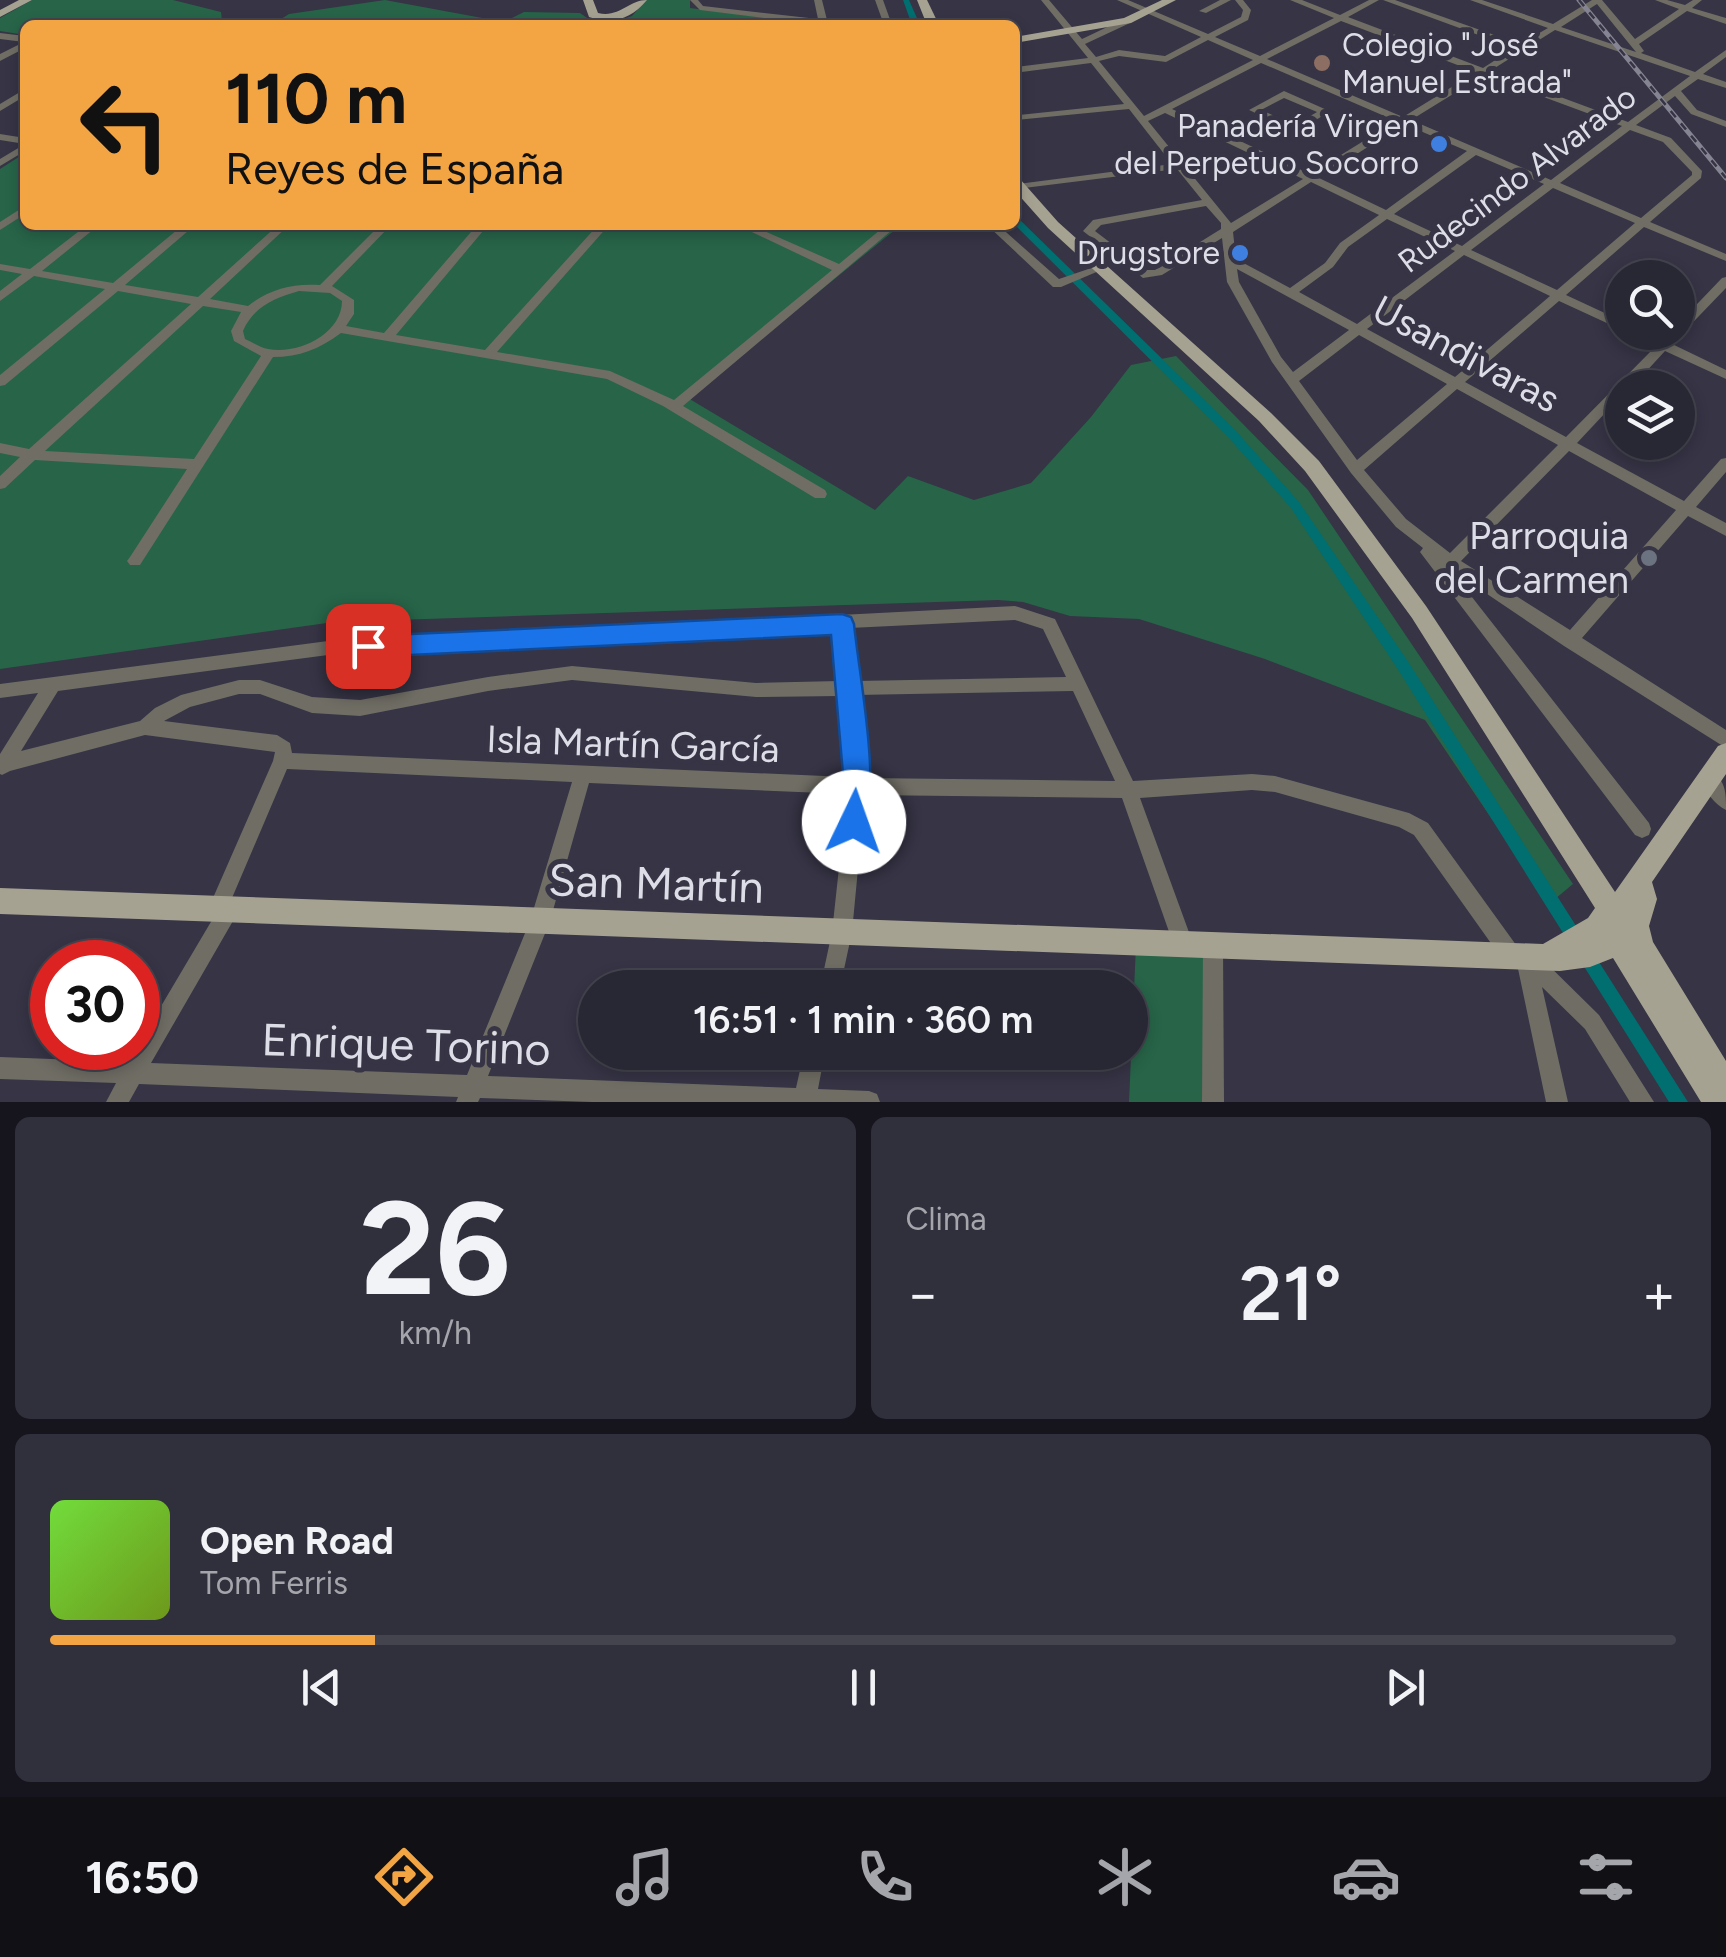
<!DOCTYPE html>
<html lang="es">
<meta charset="utf-8">
<style>
:root{--surface:#282734;--page:#302f3c;--text:#f1f3f6;--muted:#a5a5ac;--line:#44444f;--accent:#f3a443}
body{margin:0;font-family:Figtree,sans-serif;background:var(--page);color:var(--text);height:100vh;display:flex;flex-direction:column;font-size:38px;white-space:nowrap}
*{box-sizing:border-box;margin:0}
p{font-size:32px;color:var(--muted)}
.icon{flex:none;width:55px;height:55px;fill:none;stroke:currentColor;stroke-width:2;stroke-linecap:round;stroke-linejoin:round}
.map{position:relative;height:1102px;overflow:hidden}
.drawer{display:flex;flex-direction:column;gap:15px;padding:15px;background:#16151d;flex:1}
.drawer>*{flex:none}
.hud{position:absolute;left:20px;top:20px;width:1000px;height:210px;border-radius:15px;box-shadow:0 5px 15px #0003,0 0 0 2px var(--line);background:#f3a443;color:#111;overflow:hidden}
.controls{position:absolute;left:1605px;top:260px;display:grid;gap:20px}
.controls a{display:grid;place-items:center;width:90px;height:90px;border-radius:50%;background:var(--surface);box-shadow:0 5px 15px #0003,0 0 0 2px var(--line);font-size:50px}
.speed{position:absolute;left:30px;top:940px;display:flex;gap:20px;font-size:50px;font-weight:700;text-align:center}
.speed>*{display:grid;place-content:center;width:130px;height:130px;border-radius:50%;background:var(--surface);box-shadow:0 5px 15px #0003,0 0 0 2px var(--line);line-height:1}
.speed .limit{border:15px solid #d22;background:#fff;color:#111}
.pin{position:absolute;display:grid;place-items:center;width:85px;height:85px;color:#fff;margin:-42px;border-radius:20px;box-shadow:0 5px 15px #0006}
.me{position:absolute;width:110px;margin:-55px;rotate:3deg;stroke-linejoin:round;filter:drop-shadow(0 0 8px #0008)}
.turn{display:flex;align-items:center;gap:35px;height:210px;padding:0 40px;font-size:45px}
.turn .icon{width:130px;height:130px;stroke-width:2.5}
.turn b{display:block;font-size:70px;line-height:85px}
.big{font-size:75px;font-weight:600;line-height:1.1}
.drawer .tile{flex:1;display:flex;flex-direction:column;justify-content:center;gap:15px;min-width:0;padding:0 35px;border-radius:15px;background:var(--page)}
.drawer .dial{align-items:center;gap:0}
.dial b{font-size:130px;line-height:1}
.song{display:flex;align-items:center;gap:30px}
.cover{width:120px;height:120px;border-radius:15px;background:linear-gradient(135deg,hsl(100 70% 55%),hsl(80 70% 35%))}
.played{height:10px;border-radius:5px;background:linear-gradient(90deg,var(--accent) 20%,var(--line) 20%)}
.keys{display:flex;justify-content:space-around;direction:ltr}
.heat{display:flex;justify-content:space-between;align-items:center;font-size:55px;direction:ltr}
.drawer .tiles{flex:1;display:grid;gap:15px;grid-template-columns:1fr 1fr}
.tile:last-child{grid-column:span 2}
.trip{position:absolute;left:578px;top:970px;width:570px;height:100px;border-radius:50px;background:var(--surface);box-shadow:0 5px 15px #0003,0 0 0 2px var(--line);font-weight:600;line-height:100px;text-align:center}
.tab-bar{display:flex;height:160px;justify-content:space-around;align-items:center;background:#101015;color:var(--muted)}
.tab-bar .icon{width:70px;height:70px}
.tab-bar .selected{color:var(--accent)}
.tab-bar b{font-size:45px;color:var(--text)}
.map>svg:first-child{display:block}
.green{fill:#276448}
.lines{fill:none;stroke-linecap:round;stroke-linejoin:round}
.canal{fill:#016e6f;fill-rule:evenodd}
.minor{fill:#6f6d64;fill-rule:evenodd}
.major{fill:#a6a291;fill-rule:evenodd}
.rail-casing{stroke:#858492;stroke-width:5}
.rail{stroke:#363445;stroke-width:2.5;stroke-dasharray:8;stroke-linecap:butt}
.route{fill:#1a73e8;stroke:#114b97;stroke-width:2.5}
.education-dot{fill:#8d6e63;stroke:#363445;stroke-width:4}
.shop-dot{fill:#3f7fe0;stroke:#363445;stroke-width:4}
.worship-dot{fill:#6b7280;stroke:#363445;stroke-width:4}
.labels{text-anchor:middle;stroke-width:10;stroke-linejoin:round;paint-order:stroke}
.far-poi-label{font-size:32px;fill:#dddde7;stroke:#363445;text-anchor:end}
.far-street-label{font-size:32px;fill:#dddde7;stroke:#363445}
.street-label{font-size:38px;fill:#dddde7;stroke:#363445}
.poi-label{font-size:38px;fill:#dddde7;stroke:#363445;text-anchor:end}
.near-street-label{font-size:45px;fill:#dddde7;stroke:#363445}
</style>
<div class="map">
<svg width="1726" height="1102" viewBox="0 0 1726 1102">
<rect width="100%" height="100%" fill="#363445"/>
<g class="green">
<polygon points="32,0 173,0 221,12 222,22 278,21 289,14 385,0 504,22 524,12 580,13 590,20 611,23 632,16 646,0 690,0 690,8 824,25 25,25 25,35 0,31 0,18"/>
<polygon points="25,153 25,225 901,225 688,398 875,510 908,476 974,500 1031,483 1091,417 1131,365 1176,356 1308,490 1573,884 1549,904 1425,720 1265,659 1139,619 1070,616 1023,602 998,600 334,622 0,669 0,169"/>
<polygon points="1136,945 1212,946 1211,1102 1129,1102"/>
</g>
<g class="lines">
<g class="canal">
<polygon points="903,0 909,0 920,25 912,25"/>
<polygon points="1015,217 1018,218 1236,431 1299,502 1407,660 1688,1102 1669,1102 1397,668 1291,508 1228,437 1015,225"/>
</g>
<g class="minor">
<polygon points="690,0 698,0 703,6 818,19 814,0 822,0 827,20 849,25 821,25 700,10"/>
<polygon points="875,0 883,0 892,25 884,25"/>
<path d="M1041,0H1049L1082,39L1124,19H1130V23L1085,44L1096,57L1119,50L1165,56L1201,37L1117,0H1128L1208,34L1241,17L1243,10L1235,0H1243L1251,10L1248,20L1215,37L1260,56L1334,18L1290,0H1302L1340,15L1369,0H1379L1348,17L1483,68L1514,48L1383,0H1395L1520,44L1548,28L1470,0H1482L1553,24L1592,0H1602L1635,39L1679,9L1655,0H1667L1685,5L1693,0H1702L1692,8L1726,18V24L1687,11L1639,44L1644,51L1641,53L1695,72L1726,50V57L1703,74L1726,82V88L1698,79L1681,91L1697,110L1726,121V127L1691,114L1675,96L1636,125L1671,138L1702,171L1701,178L1650,222L1726,254V261L1644,227L1566,295L1622,321V330L1559,301L1465,382L1566,437L1656,346L1631,332H1648L1662,339L1668,332H1678V324L1722,278L1726,277V288L1672,344L1726,370V379L1665,351L1631,388H1622V395L1577,443L1684,501L1721,459L1726,458V472L1696,507L1726,523V536L1688,516L1582,638L1726,730V748L1564,646L1450,569L1649,823L1651,829L1649,835L1642,838L1635,835L1423,556L1420,552L1423,548L1396,527L1351,473L1272,362L1227,282L1222,238L1162,275L1143,278L1083,231L1093,220L1202,200L1177,169L1015,189V185L1018,184L1172,164L1129,109L1016,120L1015,117L1019,115L1124,104L1091,63L1015,73V67L1088,58ZM1597,4L1631,46L1636,52L1561,27ZM1341,21L1476,72L1403,117L1267,59ZM1555,30L1690,76L1628,122L1490,71ZM1208,40L1253,60L1144,116L1099,61L1119,56L1166,62ZM1261,63L1396,121L1310,174L1172,109ZM1484,75L1622,126L1551,180L1411,120ZM1165,113L1303,179L1231,223L1148,121ZM1404,124L1467,151L1386,210L1319,178ZM1630,130L1663,142L1692,172V175L1641,218L1560,183ZM1476,155L1544,184L1462,246L1394,214ZM1311,182L1379,215L1340,243L1325,263L1290,288L1236,259L1233,232ZM1553,188L1635,223L1557,290L1471,250ZM1206,206L1221,223V229L1155,270H1146L1095,231L1101,225ZM1387,219L1455,251L1357,324L1299,292L1333,267L1348,247ZM1464,255L1550,296L1455,377L1367,329ZM1237,269L1349,330L1293,372L1281,357L1239,282ZM1359,335L1447,384L1357,460L1299,381ZM1457,389L1558,445L1450,553L1406,519L1364,470ZM1569,451L1676,510L1570,630L1461,561Z"/>
<polygon points="1220,0 1231,0 1206,13 1199,11"/>
<polygon points="0,33 25,36 25,48 0,61 0,54 24,42 0,39"/>
<polygon points="25,89 25,96 0,111 0,104"/>
<path d="M1284,91L1327,110L1329,112L1296,132L1249,110ZM1284,98L1317,112L1295,125L1261,110Z"/>
<polygon points="0,134 25,138 25,144 0,140"/>
<polygon points="25,144 25,151 0,166 0,159"/>
<polygon points="25,206 25,214 0,230 0,222"/>
<path d="M87,225H99L42,271L113,283L183,225H195L125,285L198,297L278,225H289L210,299L248,306C269,289 293,283 320,285L380,225H391L332,286L354,300V314L346,326L384,333L477,225H488L396,335L485,350L598,225H609L497,352L610,371L674,400L832,270L737,225H751L839,264L886,225H898L683,406L825,490L827,494L825,498H815L663,406L607,379L341,333C319,349 300,357 273,357L140,565H130L127,561L130,557L187,469L35,460L5,488L0,489V476L20,457L0,453V443L29,449L191,304L118,291L5,385L0,386V375L105,289L34,276L0,301V291L22,274L0,270V264L30,269ZM299,291L330,293L342,301C342,334 298,355 268,349C261,348 252,342 245,339L243,331C254,306 275,298 299,291ZM203,306L241,312L231,331L234,341L261,356L194,459L45,451Z"/>
<path d="M495,225H542C532,231 505,231 495,225Z"/>
<polygon points="987,225 998,225 1059,279 1100,265 1106,268 1061,287 1053,287"/>
<path d="M1015,606L1055,619L1133,781L1252,774L1275,776L1409,813L1428,823L1519,949L1525,946L1532,949L1599,1015L1654,1102H1630L1585,1029L1542,987L1568,1102H1546L1517,964L1512,966L1505,963L1414,835L1399,827L1275,792L1252,790L1140,798L1194,946L1191,953L1184,956L1177,953L1174,946L1122,798L865,795L852,932L840,988H820L832,932L847,794L589,783L550,921L488,1076L796,1088L804,1052H825L818,1089L869,1091L877,1094L880,1102H592L480,1098L478,1102H456L458,1097L139,1084L129,1102H106L116,1083L0,1079V1057L128,1062L215,915L209,907L273,761L275,752L145,735L10,771L2,775L0,774V754L38,693L0,698V684L328,641ZM1015,620L1043,629L1066,677L856,681L850,628ZM834,629L839,681L756,683L572,666L488,677L360,700L312,697L260,680H239L181,695L155,708L140,721L21,751L58,691L328,655ZM572,680L756,697L840,696L847,777L292,753L290,743L277,735L164,721L190,707L239,694H260L312,713L360,716L488,691ZM1073,691L1115,781L865,778L857,695ZM287,769L572,782L530,921L467,1075L151,1063L237,914L240,907L237,900L232,898Z"/>
<path d="M1709,772C1726,778 1726,793 1726,810C1715,805 1705,791 1700,780L1703,774Z"/>
<polygon points="1213,935 1220,938 1223,945 1224,1102 1202,1102 1203,945 1206,938"/>
</g>
<g class="major">
<polygon points="19,0 32,0 0,17 0,10"/>
<path d="M583,0H593L598,13C620,18 628,0 647,0C631,19 613,25 589,17Z"/>
<polygon points="917,0 927,0 939,25 927,25"/>
<polygon points="1162,0 1176,0 1131,23 1015,43 1015,37 1124,18"/>
<polygon points="1015,178 1020,179 1058,222 1271,413 1319,461 1426,606 1615,892 1718,746 1726,743 1726,774 1652,882 1657,899 1649,926 1653,942 1726,1061 1726,1102 1701,1102 1613,958 1590,967 1560,971 0,914 0,888 1543,944 1588,918 1595,908 1412,618 1305,471 1259,421 1048,228 1015,191"/>
</g>
<defs>
<polyline id="rail" points="1579,0 1726,178"/>
</defs>
<use href="#rail" class="rail-casing"/>
<use href="#rail" class="rail"/>
</g>
<path class="route" d="M842,614L851,617L854,624C859,675 882,788 863,832L854,836L844,832L840,822L844,786L831,635L368,657L359,654L355,646L359,639L368,636Z"/>
<circle class="education-dot" cx="1322" cy="63" r="10"/>
<g class="shop-dot">
<circle cx="1439" cy="144" r="10"/>
<circle cx="1240" cy="253" r="10"/>
</g>
<circle class="worship-dot" cx="1649" cy="558" r="10"/>
<g class="labels">
<g class="far-poi-label">
<text x="1342" y="56" text-anchor="start">Colegio "José<tspan x="1342" dy="37">Manuel Estrada"</tspan></text>
<text x="1419" y="137">Panadería Virgen<tspan x="1419" dy="37">del Perpetuo Socorro</tspan></text>
<text x="1220" y="264">Drugstore</text>
</g>
<g class="far-street-label">
<text transform="translate(1517 179) rotate(-37)" y="11">Rudecindo Alvarado</text>
</g>
<g class="street-label">
<text transform="translate(1466 354) rotate(28)" y="13">Usandivaras</text>
<text transform="translate(633 744) rotate(2)" y="13">Isla Martín García</text>
</g>
<g class="poi-label">
<text x="1629" y="549">Parroquia<tspan x="1629" dy="44">del Carmen</tspan></text>
</g>
<g class="near-street-label">
<text transform="translate(656 883) rotate(2)" y="16">San Martín</text>
<text transform="translate(406 1044) rotate(2)" y="16">Enrique Torino</text>
</g>
</g>
</svg>
<div class="controls">
<a><svg class="icon" aria-label="search" viewBox="0 0 24 24"><circle cx="10" cy="10" r="6"/><path d="M15 15l6 6"/></svg></a>
<a><svg class="icon" aria-label="layers" viewBox="0 0 24 24"><path d="M12 4l9 5-9 5-9-5zM3 14l9 5 9-5"/></svg></a>
</div>
<div class="speed"><div class="limit">30</div></div>
<div class="pin" style="left:368px;top:646px;background:#d93025"><svg class="icon" aria-label="arrive" viewBox="0 0 24 24"><path d="M6 21V4h12l-3 4 3 4H6"/></svg></div>
<svg class="me" style="left:854px;top:822px" viewBox="-20 -20 40 40"><circle r="19" fill="#fff"/><path d="M0-13L10 11 0 6-10 11z" fill="#1a73e8"/></svg>
<div class="trip">16:51 · 1 min · 360 m</div>
<div class="hud">
<div class="turn"><svg class="icon" aria-label="left" viewBox="0 0 24 24"><path d="M17 20v-9H6M10 6l-5 5 5 5"/></svg><div><b>110 m</b>Reyes de España</div></div>
</div>
</div>
<section class="drawer">
<div class="tiles">
<div class="tile dial"><b>26</b><p>km/h</p></div>
<div class="tile"><p>Clima</p>
<div class="heat"><a>−</a><b class="big">21°</b><a>+</a></div>
</div>
<div class="tile">
<div class="song"><i class="cover"></i><div><b>Open Road</b><p>Tom Ferris</p></div></div>
<div class="played"></div>
<div class="keys"><svg class="icon" aria-label="previous" viewBox="0 0 24 24"><path d="M18 5L8 12l10 7zM5 5v14"/></svg><svg class="icon" aria-label="pause" viewBox="0 0 24 24"><path d="M8 5v14M16 5v14"/></svg><svg class="icon" aria-label="next" viewBox="0 0 24 24"><path d="M6 5l10 7-10 7zM19 5v14"/></svg></div>
</div>
</div>
</section>
<nav class="tab-bar">
<b>16:50</b>
<svg class="icon selected" aria-label="directions" viewBox="0 0 24 24"><path d="M12 3l9 9-9 9-9-9zM9 14v-3h6M13 9l2 2-2 2"/></svg>
<svg class="icon" aria-label="music" viewBox="0 0 24 24"><path d="M9 18V5l10-2v13"/><circle cx="6" cy="18" r="3"/><circle cx="16" cy="16" r="3"/></svg>
<svg class="icon" aria-label="phone" viewBox="0 0 24 24"><path d="M5 4h4l2 5-3 2q2 4 5 5l2-3 5 2v4C11 20 4 13 5 4z"/></svg>
<svg class="icon" aria-label="climate" viewBox="0 0 24 24"><path d="M12 3v18M4 7l16 10M4 17L20 7"/></svg>
<svg class="icon" aria-label="car" viewBox="0 0 24 24"><path d="M5 17H2v-5l4-1 3-4h7l3 4 3 1v5h-3M9 17h6M6 11h13"/><circle cx="7" cy="17" r="2"/><circle cx="17" cy="17" r="2"/></svg>
<svg class="icon" aria-label="filters" viewBox="0 0 24 24"><path d="M4 7h16M4 17h16"/><circle cx="9" cy="7" r="2"/><circle cx="15" cy="17" r="2"/></svg>
</nav>
